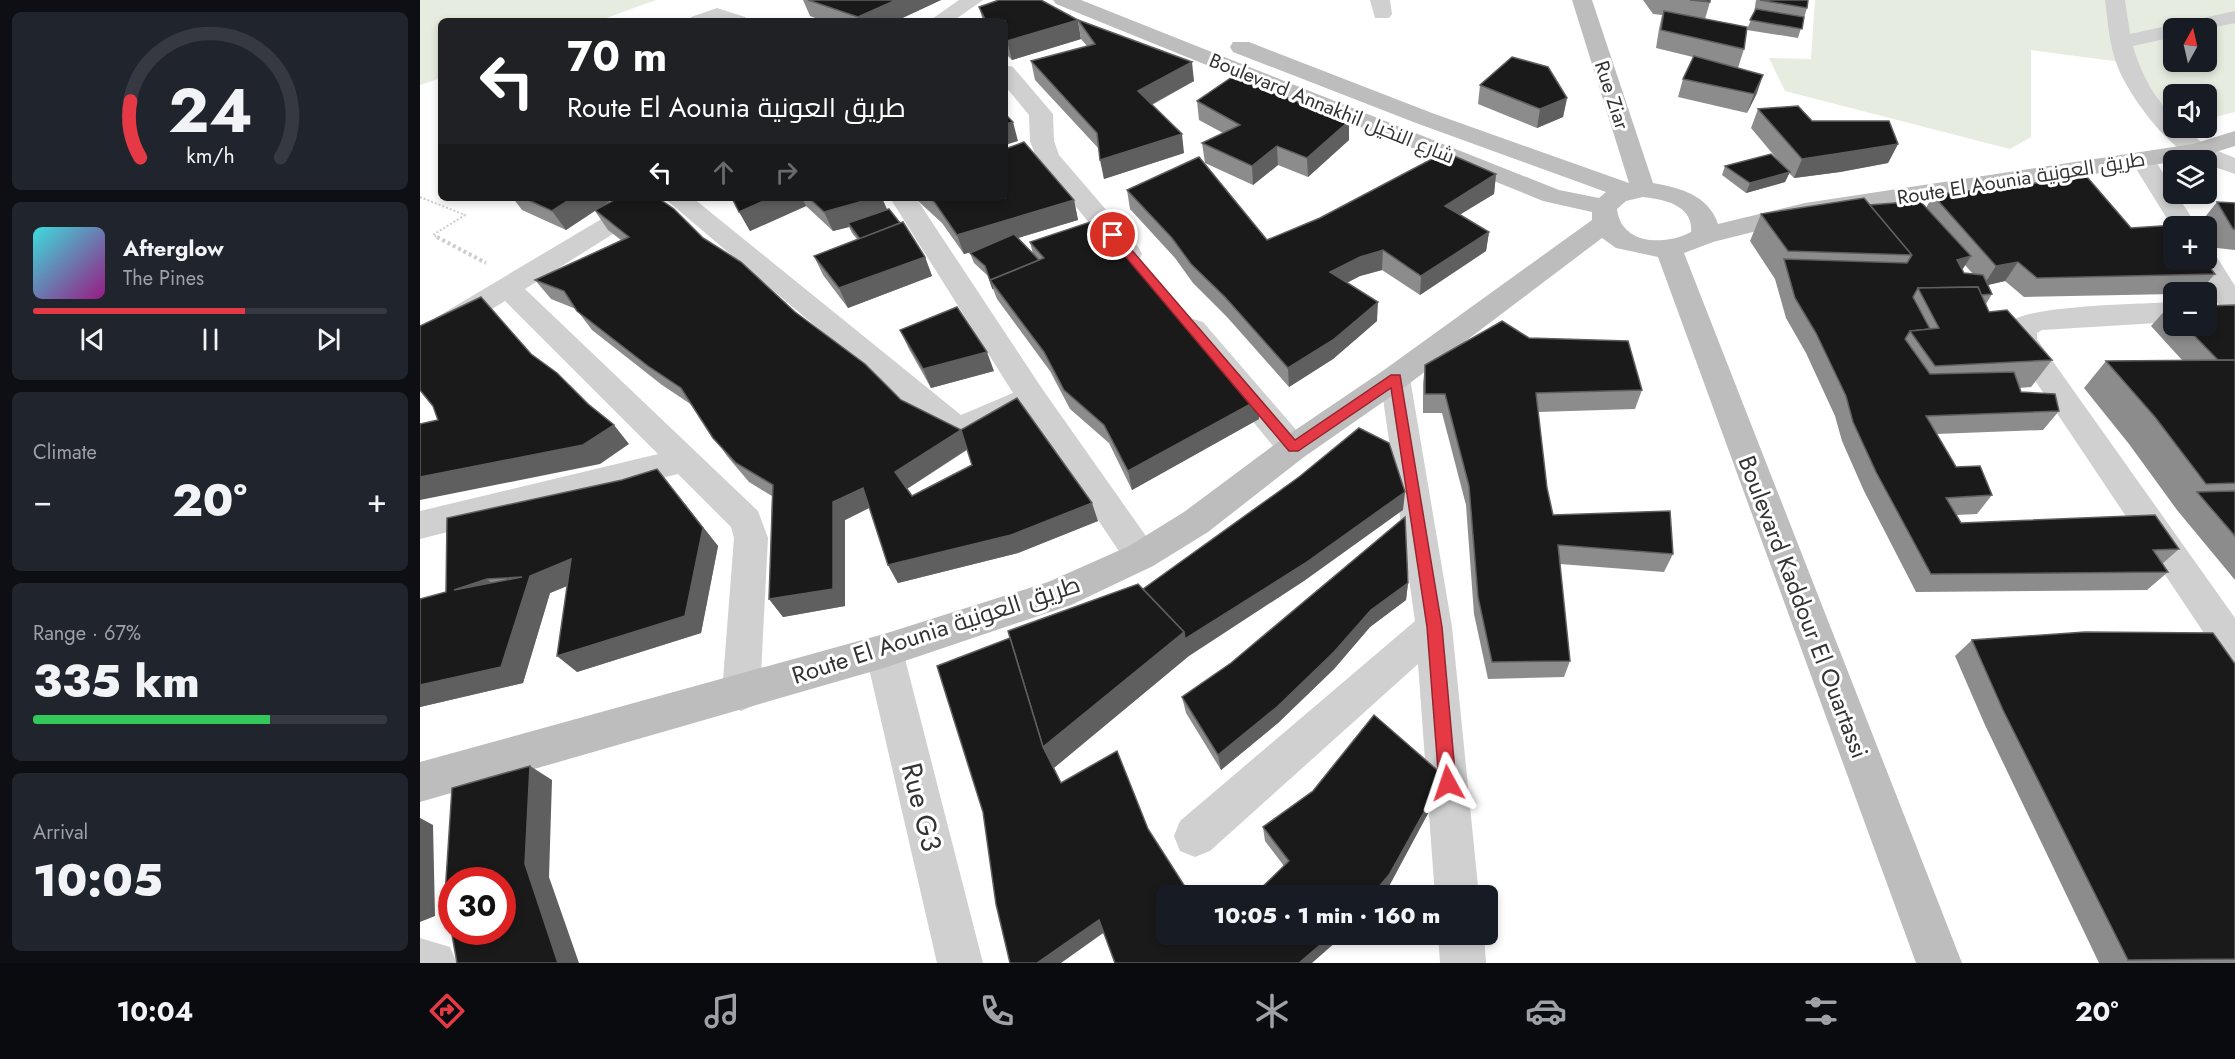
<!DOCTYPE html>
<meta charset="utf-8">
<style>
:root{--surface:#171b24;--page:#20242c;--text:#f1f3f6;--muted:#9ea1a6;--line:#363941;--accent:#e63946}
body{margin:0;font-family:Jost,Cairo,sans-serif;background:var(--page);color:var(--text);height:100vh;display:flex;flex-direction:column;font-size:22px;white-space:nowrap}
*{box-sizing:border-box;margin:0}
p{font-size:20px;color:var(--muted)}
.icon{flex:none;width:33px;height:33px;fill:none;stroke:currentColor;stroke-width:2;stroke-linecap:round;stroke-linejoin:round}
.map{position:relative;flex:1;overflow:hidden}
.panel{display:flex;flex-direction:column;gap:12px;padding:12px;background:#0d0f14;width:420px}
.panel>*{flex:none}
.banner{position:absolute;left:18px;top:18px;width:570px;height:183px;border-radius:9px;box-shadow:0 3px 9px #0003;background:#202124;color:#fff;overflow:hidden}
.needle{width:39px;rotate:8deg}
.buttons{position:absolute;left:1743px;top:18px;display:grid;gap:12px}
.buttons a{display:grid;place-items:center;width:54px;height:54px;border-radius:9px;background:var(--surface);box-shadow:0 3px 9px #0003;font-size:30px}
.speed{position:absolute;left:18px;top:867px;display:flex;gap:12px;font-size:30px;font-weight:700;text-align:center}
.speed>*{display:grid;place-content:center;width:78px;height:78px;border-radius:50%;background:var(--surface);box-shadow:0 3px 9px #0003;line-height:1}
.speed .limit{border:9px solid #d22;background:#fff;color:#111}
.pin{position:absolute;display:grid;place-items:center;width:51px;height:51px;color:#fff;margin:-26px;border:3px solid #fff;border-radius:50%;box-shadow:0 2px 6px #0007}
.me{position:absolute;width:66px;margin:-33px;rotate:355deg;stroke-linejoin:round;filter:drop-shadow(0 0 4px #0008)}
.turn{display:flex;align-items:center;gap:21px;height:126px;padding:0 30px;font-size:27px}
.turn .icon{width:78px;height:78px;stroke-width:2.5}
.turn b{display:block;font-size:42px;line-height:51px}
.lanes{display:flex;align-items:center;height:57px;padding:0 30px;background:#0003;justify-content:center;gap:30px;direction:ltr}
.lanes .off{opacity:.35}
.big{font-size:45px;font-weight:800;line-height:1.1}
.panel .card{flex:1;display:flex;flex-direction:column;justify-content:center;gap:9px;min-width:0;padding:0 21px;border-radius:9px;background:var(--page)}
.panel .dial{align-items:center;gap:0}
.dial svg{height:156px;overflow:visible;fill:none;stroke:var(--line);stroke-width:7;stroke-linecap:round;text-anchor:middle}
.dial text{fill:var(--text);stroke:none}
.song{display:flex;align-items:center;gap:18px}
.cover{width:72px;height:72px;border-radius:9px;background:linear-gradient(135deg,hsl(180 70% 55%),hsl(310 70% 35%))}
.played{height:6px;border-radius:3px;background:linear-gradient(90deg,var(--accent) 60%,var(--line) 60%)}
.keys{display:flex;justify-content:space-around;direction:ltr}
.heat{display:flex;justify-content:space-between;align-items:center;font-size:33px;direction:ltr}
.charge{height:9px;border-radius:4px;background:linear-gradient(90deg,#34c759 67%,var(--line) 0)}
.trip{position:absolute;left:736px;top:885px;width:342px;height:60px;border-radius:9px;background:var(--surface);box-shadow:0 3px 9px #0003;font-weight:800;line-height:60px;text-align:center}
.menu{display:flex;height:96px;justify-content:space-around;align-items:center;background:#090b0e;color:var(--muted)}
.menu .icon{width:42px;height:42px}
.menu .on{color:var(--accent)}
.menu b{font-size:27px;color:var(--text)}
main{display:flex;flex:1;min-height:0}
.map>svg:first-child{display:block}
.green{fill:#e6ecdf;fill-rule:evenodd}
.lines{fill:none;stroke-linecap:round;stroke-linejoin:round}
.path-far1{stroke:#cdcdcd;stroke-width:2;stroke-dasharray:2 2;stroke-linecap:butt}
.path{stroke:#cdcdcd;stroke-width:4;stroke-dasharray:3 3;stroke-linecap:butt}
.street{fill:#d0d0d0;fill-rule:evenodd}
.secondary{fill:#bdbdbd;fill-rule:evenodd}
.wall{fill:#8c8c8c;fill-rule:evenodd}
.shaded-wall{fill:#5f5f5f}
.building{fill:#1a1a1a;stroke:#5f5f5f;stroke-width:1.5;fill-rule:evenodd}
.route{fill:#e63946;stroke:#96252e;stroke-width:1.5}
.labels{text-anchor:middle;stroke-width:6;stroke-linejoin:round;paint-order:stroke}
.far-street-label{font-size:20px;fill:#333;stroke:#fff}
.street-label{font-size:24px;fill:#333;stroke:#fff}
.near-street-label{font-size:28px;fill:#333;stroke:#fff}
</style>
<main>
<section class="panel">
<div class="card dial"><svg viewBox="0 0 100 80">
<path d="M14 69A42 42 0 1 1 86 69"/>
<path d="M14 69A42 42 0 0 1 9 40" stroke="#e63946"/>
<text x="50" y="56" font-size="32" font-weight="700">24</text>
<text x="50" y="72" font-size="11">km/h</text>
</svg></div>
<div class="card">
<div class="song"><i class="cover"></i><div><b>Afterglow</b><p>The Pines</p></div></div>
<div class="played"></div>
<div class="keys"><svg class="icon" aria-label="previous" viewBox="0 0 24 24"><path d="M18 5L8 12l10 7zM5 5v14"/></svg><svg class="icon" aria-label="pause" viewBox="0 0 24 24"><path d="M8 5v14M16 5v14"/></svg><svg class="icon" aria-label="next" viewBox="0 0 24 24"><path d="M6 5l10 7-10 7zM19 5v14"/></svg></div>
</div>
<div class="card"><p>Climate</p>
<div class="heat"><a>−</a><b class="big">20°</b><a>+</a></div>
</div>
<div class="card"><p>Range · 67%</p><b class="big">335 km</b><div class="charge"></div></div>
<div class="card"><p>Arrival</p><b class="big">10:05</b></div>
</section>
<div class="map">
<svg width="1815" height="963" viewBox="0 0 1815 963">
<rect width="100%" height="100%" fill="#fff"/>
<g class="green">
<polygon points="0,0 236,0 178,21 21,21 21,78 0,85"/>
<path d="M1395,0H1815V112L1787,119L1786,94H1754L1753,123L1701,62L1611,50V137L1590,149L1365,91L1349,58L1391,59ZM1754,28H1786V62H1754Z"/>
</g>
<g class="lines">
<polyline class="path-far1" points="0,197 45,215 13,235 19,238"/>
<polyline class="path" points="17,237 66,263"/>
<g class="street">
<polygon points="539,0 563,0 533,21 509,21"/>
<polygon points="950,0 970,0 972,14 969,18 955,18"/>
<path d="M1685,0H1705L1710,34L1815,11V23L1786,29L1754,28V37L1713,46C1720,71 1734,99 1754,117V128H1765L1786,146L1815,158V174L1786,164V160C1754,160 1707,93 1697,65C1689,44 1688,22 1685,0Z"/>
<polygon points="297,8 325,17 328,21 268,21 271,17"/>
<polygon points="585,65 593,67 633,114 634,141 639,155 719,248 722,254 719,260 709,263 699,260 616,157 610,141 609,115 585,86"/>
<polygon points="1722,152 1731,154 1777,226 1754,226 1754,230 1710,159 1713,154"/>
<polygon points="244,198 273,198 541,415 593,393 470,198 496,198 623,390 733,546 738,556 733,566 721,570 709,566 606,413 542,439 523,434"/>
<polygon points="215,199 231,198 237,204 233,209 105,289 338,511 348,538 340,693 335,705 321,711 307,705 302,693 314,538 311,527 258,474 0,539 0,511 238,454 85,301 10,347 0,350 0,327"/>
<polygon points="1786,252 1795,254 1815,286 1815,317 1805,315 1771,260 1786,260"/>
<path d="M1754,302V322L1622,330L1617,333V339L1815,618V665L1802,660L1588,340C1588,334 1586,327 1591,322C1608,305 1725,304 1754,302Z"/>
<polygon points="773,319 783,322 884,439 889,448 884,457 873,460 862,457 763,336 759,329 763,322"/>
<polygon points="975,367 986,370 990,378 1032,627 1059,896 1015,896 998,664 790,851 775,857 760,851 754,836 760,821 995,621 960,378 964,370"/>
<polygon points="464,634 477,639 483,651 563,963 517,963 445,651 451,639"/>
<polygon points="1018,934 1064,934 1066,963 1020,963"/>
<polygon points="0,938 30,947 37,963 0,963"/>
</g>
<path class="secondary" d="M633,0H661L1139,190L1179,198L1186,192L996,123L813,52L810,47L813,42H829L1012,113L1209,183L1152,0H1172L1233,183C1261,188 1288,195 1298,224L1385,203L1773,144L1815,131V146L1777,158L1385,219L1293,242L1264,253L1542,963H1496L1238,257L1196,248L1182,238L986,386L884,457L788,532L733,566L651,605L464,668L0,802V762L464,634L628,582L709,546L764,512L862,439L964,370L1172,220V212L1123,201L636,4ZM1223,197C1244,199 1274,206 1271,232C1245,246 1201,245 1197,209L1206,201Z"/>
</g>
<g class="wall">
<polygon points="383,0 521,0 476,21 403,21 390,16"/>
<polygon points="1223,0 1290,0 1290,2 1285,19 1327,29 1334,13 1336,0 1388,0 1387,8 1378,38 1327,30 1324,49 1318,68 1337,93 1327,113 1258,97 1263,79 1273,57 1236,48 1239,29 1242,15 1233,14"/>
<polygon points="559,7 661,39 592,60 585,53 585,21 563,21"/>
<polygon points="658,20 774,81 732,105 764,153 684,179 679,149 615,80 611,61 667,46 661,39"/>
<polygon points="1060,85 1147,98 1143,117 1117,128 1058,104"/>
<polygon points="777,101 929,140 888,177 858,165 833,185 785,163 782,143 803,133 779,120"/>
<polygon points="1338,109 1392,121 1478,144 1468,163 1420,172 1374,178 1369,173 1365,182 1326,193 1302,175 1305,166 1362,165 1331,128"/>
<polygon points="1076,174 1074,194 1040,214 1069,232 1066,251 1000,295 962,270 940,276 927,283 957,321 913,359 869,387 807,317 773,283 755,258 710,209 707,190 847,240"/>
<path d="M1513,195L1711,228L1795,274L1779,292H1754V294L1604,297L1585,281L1568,285L1572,294L1566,304L1569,312L1632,360L1611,387L1599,388L1601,392L1639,411L1623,430L1516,434L1536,467L1572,495L1557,514L1536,515L1541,523L1759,549L1742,564L1748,572L1727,590L1496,592L1444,491L1422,441L1415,416L1386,353L1366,318L1355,279L1330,241L1341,214L1450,205L1506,208ZM1545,265L1553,274L1544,273L1542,270Z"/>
<path d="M93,198H194L178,209L283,238L375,312L481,400L678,521L598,553L478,583L468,565L449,508L425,520V606L363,617L349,599L352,496L329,482L307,456L272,405L242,385L172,330L156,309L131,299L115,280L201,240L188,230L175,211L146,230L102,210ZM547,450L552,465L492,496L487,489Z"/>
<polygon points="312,198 462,198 467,209 505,257 512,276 428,308 403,275 394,256 437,239 432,233 429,227 413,231 386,206 330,231"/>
<polygon points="497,198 585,198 654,200 658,220 598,238 613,254 610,242 809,372 838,400 839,419 712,490 689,443 650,409 630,371 577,299 568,276 554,263 550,253 552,252 544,254 522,223 498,201"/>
<polygon points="1797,202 1815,203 1815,250 1797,248 1786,230 1786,226 1784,226 1781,222"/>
<polygon points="1815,305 1815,580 1757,510 1709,444 1664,388 1686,361 1762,360 1731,326 1748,307 1754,307 1754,326 1786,326"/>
<polygon points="480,330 574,371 511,388 489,349"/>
<polygon points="1109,338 1222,390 1215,409 1118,412 1127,488 1133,515 1253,554 1244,572 1140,564 1150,661 1144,677 1068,679 1054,614 1046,505 1022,413 1003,413 1003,384 1005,365"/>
<polygon points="252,488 298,546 281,633 157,672 147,586 130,593 103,683 0,707 0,599 26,592"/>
<polygon points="988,583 986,600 950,627 914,669 858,723 801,770 766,713 762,697"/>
<polygon points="1552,640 1815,664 1815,963 1679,963 1565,725 1535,656"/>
<polygon points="1020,791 968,888 864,866 845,841 843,827"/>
</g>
<g class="shaded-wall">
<polygon points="476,0 521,0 476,21 439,21 438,17"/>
<polygon points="658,20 661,39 592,60 587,41"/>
<polygon points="772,62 774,81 721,110 718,91"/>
<polygon points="1343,75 1337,93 1327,113 1334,94"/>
<polygon points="1147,98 1143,117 1117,128 1120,109"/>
<polygon points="929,121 929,140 888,177 887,158"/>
<polygon points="593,122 598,141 585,145 585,124"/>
<polygon points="762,134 764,153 684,179 680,160"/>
<polygon points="1478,144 1468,163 1420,172 1374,178 1382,159"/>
<polygon points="857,146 858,165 833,185 832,166"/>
<polygon points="1370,172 1365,182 1326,193 1330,183"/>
<polygon points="1076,174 1074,194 1023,225 1025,206"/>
<polygon points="152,198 194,198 146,230 132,211"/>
<polygon points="350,198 382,198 386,206 330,231 319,212"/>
<polygon points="454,198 462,198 469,215 428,223 429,227 413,231 404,212"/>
<polygon points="654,200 658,220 544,254 537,235"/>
<polygon points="1069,232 1066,251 1000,295 1001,276"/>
<polygon points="963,250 962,270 940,276 910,291 910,272 940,257"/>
<polygon points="1551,256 1539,275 1537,260"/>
<polygon points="505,257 512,276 428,308 419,288"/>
<polygon points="1598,262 1585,281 1563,286 1576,266"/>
<polygon points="958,302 957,321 913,359 869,387 868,368"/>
<polygon points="567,352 574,371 511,388 503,369"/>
<polygon points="838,400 839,419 712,490 708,471"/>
<polygon points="194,425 209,444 180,464 0,500 0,477"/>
<polygon points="541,430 549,448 485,490 475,472"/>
<polygon points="237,469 298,546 281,633 157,672 137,656"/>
<polygon points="443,488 453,506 425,520 425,606 363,617 349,599 413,502"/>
<polygon points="985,492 983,510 884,581 769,656 634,768 649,798 623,747 764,632"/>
<polygon points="672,503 678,521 598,553 478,583 468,565"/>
<polygon points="151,559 169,577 130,593 103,683 0,707 0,685 110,576"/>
<polygon points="67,579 88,597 34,590"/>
<polygon points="988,583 986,600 950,627 914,669 858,723 801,770 798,755 951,610"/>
<polygon points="110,766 132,780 129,877 159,963 138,963 105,864"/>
<polygon points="1024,776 1020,791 968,888 960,896 951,896"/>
<polygon points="0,818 13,825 15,916 0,922"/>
<polygon points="679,920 686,931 641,963 617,963"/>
<polygon points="913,934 925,934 892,963 879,963"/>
</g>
<g class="building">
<polygon points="388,0 476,0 438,17"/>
<polygon points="579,0 621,0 658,20 587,41 585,39 585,21 566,21 559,7"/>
<polygon points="1270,0 1290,0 1290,2"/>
<polygon points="1340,0 1388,0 1387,8"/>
<polygon points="1336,9 1384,17 1382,29 1330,20"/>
<polygon points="1244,11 1327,27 1324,49 1241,30"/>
<polygon points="658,20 772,62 718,91 762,134 680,160 677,133 611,61 675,44"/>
<polygon points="1274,56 1343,75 1334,94 1263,79"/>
<polygon points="1092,57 1128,67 1147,98 1120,109 1060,85"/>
<polygon points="812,77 929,121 887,158 857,146 832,166 782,143 820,125 777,101"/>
<polygon points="1378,106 1392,121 1469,121 1478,144 1428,152 1382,159 1338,109"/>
<polygon points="585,114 593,122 585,124"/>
<polygon points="604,142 654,200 537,235 515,203 510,198 585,198 585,149"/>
<polygon points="1025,152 1076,174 1025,206 1069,232 1001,276 963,250 940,257 910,272 958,302 913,340 868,368 805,297 771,264 752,238 707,190 779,157 847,240 900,218"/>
<polygon points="1351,154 1370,172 1330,183 1305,166"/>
<polygon points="1667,177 1711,228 1756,225 1757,226 1754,226 1754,260 1784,260 1795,274 1617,278 1598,262 1576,266 1513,195"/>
<polygon points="104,198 152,198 132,211"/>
<path d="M198,198H238L254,209L283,238L321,262L375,312L445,364L481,400L541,430L597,398L672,503L591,535L468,565L443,488L413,502V589L349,599L353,485L316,463L293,438L261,388L228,366L157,311L144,291L115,280L209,237L175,210ZM541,430L552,465L492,496L475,472Z"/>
<polygon points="312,198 350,198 319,212"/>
<polygon points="389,198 454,198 404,212"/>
<polygon points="1444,198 1492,255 1368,251 1341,214"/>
<polygon points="1500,201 1551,256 1537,260 1544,273 1563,275 1572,294 1561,295 1558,287 1498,288 1493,297 1510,329 1490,331 1485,339 1510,374 1594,372 1601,392 1635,394 1639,411 1506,416 1536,467 1560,466 1572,495 1526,498 1541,523 1735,515 1759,549 1733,550 1748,572 1511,574 1456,472 1433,422 1426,396 1396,333 1375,298 1364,259 1487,263 1492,255 1450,205"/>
<polygon points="1797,202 1815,203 1815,229 1813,229"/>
<polygon points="469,209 480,223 440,239 428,223"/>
<polygon points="682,218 809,372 838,400 708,471 684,425 644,390 624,352 570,280 624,258 610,242"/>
<polygon points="483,222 505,257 419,288 394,256"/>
<polygon points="594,234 619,260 570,280 573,289 565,266 550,253"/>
<polygon points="1558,287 1569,312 1587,310 1632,360 1515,366 1490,331 1519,328 1498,288"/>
<polygon points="61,297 111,354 137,373 168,404 194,425 163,445 0,477 0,424 18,420 13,406 0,390 0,326"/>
<polygon points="1815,305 1815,360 1798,360 1765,326 1786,326 1786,306"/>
<polygon points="537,307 567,352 503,369 480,330"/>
<polygon points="1748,307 1754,307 1754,313"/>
<polygon points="1082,321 1109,338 1208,341 1222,390 1116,393 1127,488 1133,515 1250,511 1253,554 1138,545 1150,661 1072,662 1058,597 1049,486 1025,394 1005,394 1005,365"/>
<polygon points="1815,360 1815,483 1786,484 1735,417 1686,361"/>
<polygon points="939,428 969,443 985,492 884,564 765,639 764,632 723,589 879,477"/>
<path d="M237,469L283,528L265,616L137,656L151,559L110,576L81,667L0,685V599L26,592L27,518L202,480ZM102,577L34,590L67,579Z"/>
<polygon points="1815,491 1815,536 1777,492"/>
<polygon points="985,517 988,583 951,610 914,652 857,707 798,755 762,697 811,663"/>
<polygon points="718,584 764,632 623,747 588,631"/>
<polygon points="1665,632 1793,633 1815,664 1815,959 1708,960 1583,710 1552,640"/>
<polygon points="590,638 623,747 641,783 697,751 728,829 771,896 747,896 747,934 913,934 879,963 695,963 679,920 617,963 590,963 576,904 563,812 517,666"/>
<polygon points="954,715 1024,776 969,875 951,896 833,896 869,861 843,827 893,791"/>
<path d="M110,766L105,864L138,963H37L25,895L32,788ZM32,880H82V932H32Z"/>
</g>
<polygon class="route" points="689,233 697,233 875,440 971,375 980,375 1022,627 1036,783 1034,789 1028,792 1022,789 1019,783 1007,627 971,388 878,451 869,451 689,237"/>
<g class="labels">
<g class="far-street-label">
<text transform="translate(1192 95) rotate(72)" y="7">Rue Ziar</text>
<text transform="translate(912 108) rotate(22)" y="7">Boulevard Annakhil شارع النخيل</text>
<text transform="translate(1601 178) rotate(-9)" y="7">Route El Aounia طريق العونية</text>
</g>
<g class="street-label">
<text transform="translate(1383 607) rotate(69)" y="8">Boulevard Kaddour El Ouartassi</text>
<text transform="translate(516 630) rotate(-18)" y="8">Route El Aounia طريق العونية</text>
</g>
<g class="near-street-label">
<text transform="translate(502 807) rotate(76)" y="10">Rue G3</text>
</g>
</g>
</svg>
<div class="buttons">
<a><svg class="needle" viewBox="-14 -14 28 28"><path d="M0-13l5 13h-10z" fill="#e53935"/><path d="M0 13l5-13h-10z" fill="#9ea1a6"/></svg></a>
<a><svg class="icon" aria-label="sound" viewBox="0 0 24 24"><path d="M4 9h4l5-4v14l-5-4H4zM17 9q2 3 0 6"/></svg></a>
<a><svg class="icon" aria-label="layers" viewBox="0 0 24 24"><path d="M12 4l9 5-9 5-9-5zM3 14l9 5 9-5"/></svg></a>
<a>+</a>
<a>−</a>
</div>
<div class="speed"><div class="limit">30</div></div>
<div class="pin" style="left:693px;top:235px;background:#d93025"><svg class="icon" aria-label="arrive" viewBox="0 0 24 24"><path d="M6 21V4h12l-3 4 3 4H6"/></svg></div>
<svg class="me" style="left:1028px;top:783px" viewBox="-20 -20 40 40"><path d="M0-17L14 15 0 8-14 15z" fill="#e63946" stroke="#fff" stroke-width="4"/></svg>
<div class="trip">10:05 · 1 min · 160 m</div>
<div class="banner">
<div class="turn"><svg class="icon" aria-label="left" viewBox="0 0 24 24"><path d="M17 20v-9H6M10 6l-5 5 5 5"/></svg><div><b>70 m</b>Route El Aounia طريق العونية</div></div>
<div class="lanes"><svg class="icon" aria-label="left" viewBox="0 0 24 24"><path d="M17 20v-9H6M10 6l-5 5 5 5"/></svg><svg class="icon off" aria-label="ahead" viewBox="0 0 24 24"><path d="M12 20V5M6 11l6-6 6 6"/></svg><svg class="icon off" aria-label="right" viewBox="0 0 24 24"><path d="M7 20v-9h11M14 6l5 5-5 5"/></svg></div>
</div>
</div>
</main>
<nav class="menu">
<b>10:04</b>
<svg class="icon on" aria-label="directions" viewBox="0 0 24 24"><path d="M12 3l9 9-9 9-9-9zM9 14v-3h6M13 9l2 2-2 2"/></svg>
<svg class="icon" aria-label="music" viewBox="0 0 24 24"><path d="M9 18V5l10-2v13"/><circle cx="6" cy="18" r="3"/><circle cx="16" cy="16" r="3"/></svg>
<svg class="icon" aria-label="phone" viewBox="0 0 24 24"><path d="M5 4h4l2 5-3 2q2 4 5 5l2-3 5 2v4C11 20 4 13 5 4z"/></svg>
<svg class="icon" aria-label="climate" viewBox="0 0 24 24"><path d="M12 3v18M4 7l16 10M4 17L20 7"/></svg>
<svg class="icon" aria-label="car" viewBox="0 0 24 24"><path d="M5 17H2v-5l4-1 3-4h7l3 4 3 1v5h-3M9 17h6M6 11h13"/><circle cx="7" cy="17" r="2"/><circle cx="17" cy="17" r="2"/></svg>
<svg class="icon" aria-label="filters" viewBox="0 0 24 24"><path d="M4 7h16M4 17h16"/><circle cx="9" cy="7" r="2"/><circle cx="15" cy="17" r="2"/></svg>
<b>20°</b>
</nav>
